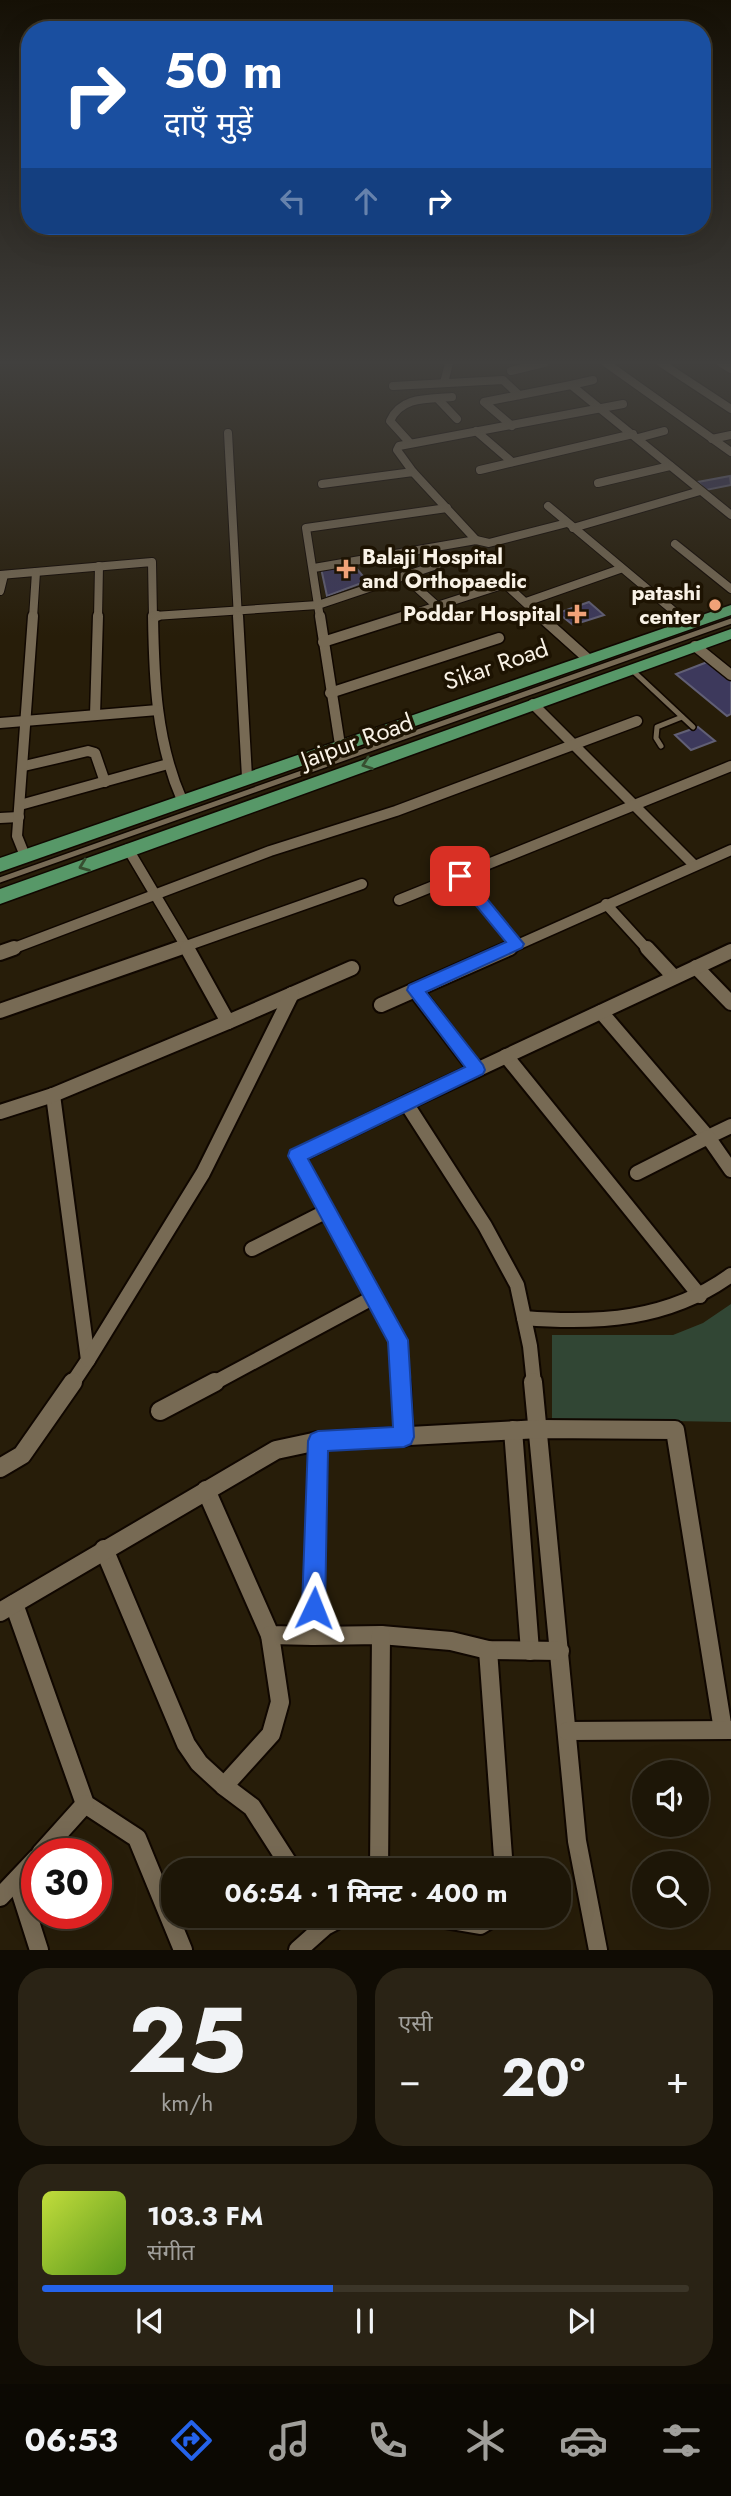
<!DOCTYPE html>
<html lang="hi">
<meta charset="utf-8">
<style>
:root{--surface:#1d1607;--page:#2a2315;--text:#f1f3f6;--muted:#a09f9b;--line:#3b3528;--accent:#2563eb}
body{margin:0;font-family:Jost,"Noto Sans Devanagari",sans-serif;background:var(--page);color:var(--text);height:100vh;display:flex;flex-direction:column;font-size:26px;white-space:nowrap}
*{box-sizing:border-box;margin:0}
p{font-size:23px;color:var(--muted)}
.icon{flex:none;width:38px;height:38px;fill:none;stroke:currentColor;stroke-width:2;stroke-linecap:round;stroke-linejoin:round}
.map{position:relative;height:1950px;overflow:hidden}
.sheet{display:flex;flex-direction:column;gap:18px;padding:18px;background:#100c04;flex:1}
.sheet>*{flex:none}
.hud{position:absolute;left:21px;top:21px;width:690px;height:214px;border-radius:28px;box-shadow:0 7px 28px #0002,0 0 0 2px var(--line);background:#1a4fa0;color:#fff;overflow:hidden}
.controls{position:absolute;left:632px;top:1760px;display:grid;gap:14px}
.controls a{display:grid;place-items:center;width:77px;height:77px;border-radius:50%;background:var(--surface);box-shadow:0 7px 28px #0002,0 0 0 2px var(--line);font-size:35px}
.speed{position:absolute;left:21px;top:1838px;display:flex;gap:14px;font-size:35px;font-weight:700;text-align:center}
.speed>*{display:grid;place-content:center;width:91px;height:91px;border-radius:50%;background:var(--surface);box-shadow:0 7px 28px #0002,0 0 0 2px var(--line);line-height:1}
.speed .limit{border:10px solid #d22;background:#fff;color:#111}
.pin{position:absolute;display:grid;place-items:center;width:60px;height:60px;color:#fff;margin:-30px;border-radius:14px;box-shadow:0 4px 10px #0006}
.me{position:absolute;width:77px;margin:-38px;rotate:2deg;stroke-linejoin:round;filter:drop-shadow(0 0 5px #0008)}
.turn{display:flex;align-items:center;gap:24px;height:147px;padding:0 28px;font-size:32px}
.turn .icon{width:91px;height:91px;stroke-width:2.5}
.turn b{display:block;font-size:49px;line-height:60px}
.lanes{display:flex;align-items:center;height:66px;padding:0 28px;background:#0003;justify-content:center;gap:35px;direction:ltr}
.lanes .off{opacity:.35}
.big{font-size:52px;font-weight:700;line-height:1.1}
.sheet .widget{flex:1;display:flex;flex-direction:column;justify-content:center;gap:10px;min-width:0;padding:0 24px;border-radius:28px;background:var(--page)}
.sheet .dial{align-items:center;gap:0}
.dial b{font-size:91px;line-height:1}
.song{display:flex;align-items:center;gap:21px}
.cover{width:84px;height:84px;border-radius:10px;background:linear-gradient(135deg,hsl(70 70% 55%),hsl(90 70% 35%))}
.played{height:7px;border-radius:4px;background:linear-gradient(90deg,var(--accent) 45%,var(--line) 45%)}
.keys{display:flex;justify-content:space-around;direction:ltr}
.heat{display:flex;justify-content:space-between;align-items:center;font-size:38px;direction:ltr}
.sheet .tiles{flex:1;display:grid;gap:18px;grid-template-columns:1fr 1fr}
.widget:last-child{grid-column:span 2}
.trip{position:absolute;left:161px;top:1858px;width:410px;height:70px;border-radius:28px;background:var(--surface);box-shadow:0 7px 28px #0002,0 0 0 2px var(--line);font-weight:700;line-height:70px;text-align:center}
.tabs{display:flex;height:112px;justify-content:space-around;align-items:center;background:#0c0903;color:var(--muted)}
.tabs .icon{width:49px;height:49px}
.tabs .selected{color:var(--accent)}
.tabs b{font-size:32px;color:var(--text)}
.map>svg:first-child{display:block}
.green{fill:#314634}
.building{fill:#3d395c;stroke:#615f75;stroke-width:2}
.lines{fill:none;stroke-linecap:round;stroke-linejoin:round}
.lane-casing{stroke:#100700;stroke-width:8}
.street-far3-casing{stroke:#100700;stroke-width:10}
.street-far2-casing{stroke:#100700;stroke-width:13}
.street-far1-casing{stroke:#100700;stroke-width:18}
.street-casing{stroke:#100700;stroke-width:22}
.primary-casing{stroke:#100700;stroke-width:3}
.lane{stroke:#776a54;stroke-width:5}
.street-far3{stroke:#776a54;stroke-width:8}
.street-far2{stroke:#776a54;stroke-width:10}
.street-far1{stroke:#776a54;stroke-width:14}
.street{stroke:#776a54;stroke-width:18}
.primary{fill:#579868;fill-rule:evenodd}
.oneway{stroke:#374f30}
.route{fill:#2563eb;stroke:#184099;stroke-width:2}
.poi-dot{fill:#f0a278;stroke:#1d1302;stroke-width:2.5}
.labels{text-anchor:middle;stroke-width:7;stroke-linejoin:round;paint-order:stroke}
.far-poi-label{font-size:21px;font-weight:bold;fill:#f9f2e6;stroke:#1d1302;text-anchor:end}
.street-label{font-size:24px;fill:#f9f2e6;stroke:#1d1302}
</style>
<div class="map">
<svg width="731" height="1950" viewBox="0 0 731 1950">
<rect width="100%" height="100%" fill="#271d09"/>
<polygon class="green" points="731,1304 731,1422 552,1419 552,1335 673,1335 703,1323"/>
<g class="building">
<polygon points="730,476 731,485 706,490 698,482"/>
<polygon points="352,563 367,581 327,596 321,568"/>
<polygon points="589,602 604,615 573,625 558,613"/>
<polygon points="710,661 731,678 731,714 727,716 676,674"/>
<polygon points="698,727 715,741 691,750 675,735"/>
</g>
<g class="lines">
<defs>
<g id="lane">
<polyline points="632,670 693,727"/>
<polyline points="661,746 656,738 657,727 682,717"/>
<polyline points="0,880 731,621"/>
</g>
<g id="street-far3">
<polyline points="606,363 731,452"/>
<polyline points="661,363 731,409"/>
<polyline points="721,363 731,369"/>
<polyline points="511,371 544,363"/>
<polyline points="444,383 449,363"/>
<polyline points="571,385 593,380"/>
<polyline points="393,386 503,380 519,395"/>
<polyline points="438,399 457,419"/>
<polyline points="512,426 484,402 571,385 731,515"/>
<polyline points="476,431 512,462"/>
<polyline points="228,433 238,618"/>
<polyline points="638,438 664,431"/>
<polyline points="712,439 731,435"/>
<path d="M410,443L390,421C401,396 429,399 452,397"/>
<polyline points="480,470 633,434"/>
<polyline points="413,472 397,450 399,446 623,404"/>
<polyline points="598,483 670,466"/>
<polyline points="322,484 413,472 476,540"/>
<polyline points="548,506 682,618"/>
<polyline points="573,528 700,491"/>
<polyline points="675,544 731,589"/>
<polyline points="314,568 476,540 489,543 567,523"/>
<polyline points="0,575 152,562 153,618"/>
<polyline points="404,576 437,606"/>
<polyline points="0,591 4,575"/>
<polyline points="526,602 620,569"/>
<polyline points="154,616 318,605 437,565 430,550"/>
<polyline points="33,618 36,572"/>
<polyline points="98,618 99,566"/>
<polyline points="320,618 306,528 447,508"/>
<polyline points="400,618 505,584 542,618"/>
</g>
<g id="street-far2">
<path d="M153,616C154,679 156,741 182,800"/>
<polyline points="154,616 157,616"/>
<polyline points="238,616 247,777"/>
<polyline points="320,616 340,745"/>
<polyline points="540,616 588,659"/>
<polyline points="680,616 690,624"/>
<polyline points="323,642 405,616"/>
<polyline points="695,646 731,675"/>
<polyline points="330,693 499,638"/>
<polyline points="533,704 694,865"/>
<polyline points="95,715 98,616"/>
<polyline points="0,723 158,710"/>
<polyline points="24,766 88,751 95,753 105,782"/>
<polyline points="20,805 168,764"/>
<polyline points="0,818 19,817"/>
<polyline points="128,849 188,950"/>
<polyline points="25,856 17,836 33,616"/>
<polyline points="460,876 516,944"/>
<polyline points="399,900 731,766"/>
<polyline points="606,904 648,950"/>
<polyline points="9,950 270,851 396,811 637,721"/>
<polyline points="175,950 362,884"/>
<polyline points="506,950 731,850"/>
</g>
<g id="street-far1">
<polyline points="647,948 674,977"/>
<polyline points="0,953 14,948"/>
<polyline points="696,967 731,1003"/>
<polyline points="415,990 476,1070"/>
<polyline points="381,1005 510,948"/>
<polyline points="0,1011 180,948"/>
<polyline points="601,1012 708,1137 731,1126"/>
<polyline points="228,1022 352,968"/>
<polyline points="506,1056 700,1296"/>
<polyline points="53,1095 88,1360 72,1384"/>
<polyline points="0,1112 53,1095 228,1022 187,948"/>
<polyline points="637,1173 708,1137 731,1170"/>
<polyline points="252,1249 327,1211"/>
<path d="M524,1318C598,1324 669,1320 731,1275"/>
<polyline points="88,1360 203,1173 292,994"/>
<polyline points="212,1384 374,1297"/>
<polyline points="401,1384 398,1340 297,1156 406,1103"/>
<polyline points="534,1384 530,1346 517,1285 485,1226 406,1103 731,951"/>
</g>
<g id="street">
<polyline points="401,1382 404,1437"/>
<polyline points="533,1382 577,1841 598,1950"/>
<polyline points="160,1411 215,1382"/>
<polyline points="513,1430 530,1651"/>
<polyline points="0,1468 22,1455 73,1382"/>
<polyline points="206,1490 270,1635 313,1636 318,1441"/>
<polyline points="104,1549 186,1744 199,1763 224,1786"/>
<polyline points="14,1604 85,1804 137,1838 183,1950"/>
<polyline points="0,1612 276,1450 318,1441 539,1429 675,1430 723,1730"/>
<polyline points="270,1635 280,1702 271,1734 224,1786 252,1807 293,1871"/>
<polyline points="313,1636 381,1635 451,1641 488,1650 560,1651"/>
<polyline points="488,1650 504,1871"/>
<polyline points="567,1731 731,1730"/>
<polyline points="41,1853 85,1804"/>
<polyline points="379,1871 381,1635"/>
<polyline points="17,1881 39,1950"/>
<polyline points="0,1897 37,1858"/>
<polyline points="427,1916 480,1925 495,1916"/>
<polyline points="298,1950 325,1926 344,1916"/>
</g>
<g id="primary">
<polygon points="731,605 731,615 0,872 0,858"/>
<polygon points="731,629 731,639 0,904 0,889"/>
</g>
</defs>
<use href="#lane" class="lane-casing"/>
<use href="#street-far3" class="street-far3-casing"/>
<use href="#street-far2" class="street-far2-casing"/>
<use href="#street-far1" class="street-far1-casing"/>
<use href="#street" class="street-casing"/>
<use href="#primary" class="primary-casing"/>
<use href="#lane" class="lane"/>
<use href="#street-far3" class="street-far3"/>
<use href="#street-far2" class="street-far2"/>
<use href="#street-far1" class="street-far1"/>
<use href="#street" class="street"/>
<use href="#primary" class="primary"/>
</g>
<defs><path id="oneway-chevron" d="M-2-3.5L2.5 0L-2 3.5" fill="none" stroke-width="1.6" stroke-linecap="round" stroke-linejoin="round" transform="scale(1.75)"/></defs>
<g class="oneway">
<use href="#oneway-chevron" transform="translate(367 764) rotate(160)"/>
<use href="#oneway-chevron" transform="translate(84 866) rotate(159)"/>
</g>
<linearGradient id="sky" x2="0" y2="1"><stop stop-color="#151005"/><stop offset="0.57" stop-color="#41403e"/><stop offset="1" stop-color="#41403e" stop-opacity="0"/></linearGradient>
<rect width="731" height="636" fill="url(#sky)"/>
<polygon class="route" points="460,871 465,872 524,944 522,948 426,992 483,1065 485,1070 483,1074 308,1159 408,1340 414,1437 411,1444 404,1447 328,1451 325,1608 322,1616 314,1620 305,1616 302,1608 308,1441 311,1434 318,1431 393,1427 388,1342 288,1156 290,1150 465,1067 407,990 409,985 506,942 455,880 455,872"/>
<g class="poi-dot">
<path d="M342.5 558.5h7v7h7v7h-7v7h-7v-7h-7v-7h7z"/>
<circle cx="715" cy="605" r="7"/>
<path d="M573.5 603.5h7v7h7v7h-7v7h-7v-7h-7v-7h7z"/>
</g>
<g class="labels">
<g class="far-poi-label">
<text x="362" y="564" text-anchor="start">Balaji Hospital<tspan x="362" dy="24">and Orthopaedic</tspan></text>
<text x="701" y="600">patashi<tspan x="701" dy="24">center</tspan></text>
<text x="561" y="621">Poddar Hospital</text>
</g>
<g class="street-label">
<text transform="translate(496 665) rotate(-19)" y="8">Sikar Road</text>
<text transform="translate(357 741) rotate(-20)" y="8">Jaipur Road</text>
</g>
</g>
</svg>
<div class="controls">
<a><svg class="icon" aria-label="sound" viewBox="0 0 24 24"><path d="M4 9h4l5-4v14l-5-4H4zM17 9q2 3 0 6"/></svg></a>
<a><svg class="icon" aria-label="search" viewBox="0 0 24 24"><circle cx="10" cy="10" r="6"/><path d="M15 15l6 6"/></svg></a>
</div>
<div class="speed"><div class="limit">30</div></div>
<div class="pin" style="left:460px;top:876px;background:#d93025"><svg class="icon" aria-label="arrive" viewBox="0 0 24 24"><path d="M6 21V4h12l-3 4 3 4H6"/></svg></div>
<svg class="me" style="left:314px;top:1608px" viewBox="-20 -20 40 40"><path d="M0-17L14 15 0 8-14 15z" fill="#2563eb" stroke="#fff" stroke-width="4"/></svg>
<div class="trip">06:54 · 1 मिनट · 400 m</div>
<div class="hud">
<div class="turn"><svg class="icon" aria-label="right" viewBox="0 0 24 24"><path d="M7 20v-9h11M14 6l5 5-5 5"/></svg><div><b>50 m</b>दाएँ मुड़ें</div></div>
<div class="lanes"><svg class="icon off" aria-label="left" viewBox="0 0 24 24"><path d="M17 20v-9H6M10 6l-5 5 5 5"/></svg><svg class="icon off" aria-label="ahead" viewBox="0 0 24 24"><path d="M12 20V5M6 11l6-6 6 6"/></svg><svg class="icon" aria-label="right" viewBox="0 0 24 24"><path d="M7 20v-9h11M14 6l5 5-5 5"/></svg></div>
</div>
</div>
<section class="sheet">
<div class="tiles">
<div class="widget dial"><b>25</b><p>km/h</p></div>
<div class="widget"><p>एसी</p>
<div class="heat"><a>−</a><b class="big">20°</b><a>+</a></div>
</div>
<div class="widget">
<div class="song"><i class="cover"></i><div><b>103.3 FM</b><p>संगीत</p></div></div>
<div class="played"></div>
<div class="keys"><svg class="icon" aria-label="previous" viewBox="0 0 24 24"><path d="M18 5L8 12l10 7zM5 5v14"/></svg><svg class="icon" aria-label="pause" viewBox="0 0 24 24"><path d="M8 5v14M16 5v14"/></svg><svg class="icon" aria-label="next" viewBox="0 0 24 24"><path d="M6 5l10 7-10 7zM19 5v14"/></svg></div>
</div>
</div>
</section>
<nav class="tabs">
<b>06:53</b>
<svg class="icon selected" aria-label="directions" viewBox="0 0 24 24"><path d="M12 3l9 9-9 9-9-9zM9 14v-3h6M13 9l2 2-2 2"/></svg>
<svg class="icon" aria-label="music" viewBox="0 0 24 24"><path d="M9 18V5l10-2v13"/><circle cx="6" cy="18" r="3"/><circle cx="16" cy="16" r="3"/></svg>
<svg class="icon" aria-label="phone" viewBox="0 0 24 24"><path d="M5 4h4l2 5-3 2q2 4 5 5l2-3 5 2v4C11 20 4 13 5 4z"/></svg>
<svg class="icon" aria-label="climate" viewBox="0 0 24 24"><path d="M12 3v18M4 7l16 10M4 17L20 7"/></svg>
<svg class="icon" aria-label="car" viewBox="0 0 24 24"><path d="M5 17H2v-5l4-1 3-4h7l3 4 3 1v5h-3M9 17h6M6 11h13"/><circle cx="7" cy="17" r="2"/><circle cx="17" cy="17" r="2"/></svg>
<svg class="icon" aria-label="filters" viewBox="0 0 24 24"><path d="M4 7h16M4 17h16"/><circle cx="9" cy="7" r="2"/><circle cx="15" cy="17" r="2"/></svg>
</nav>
